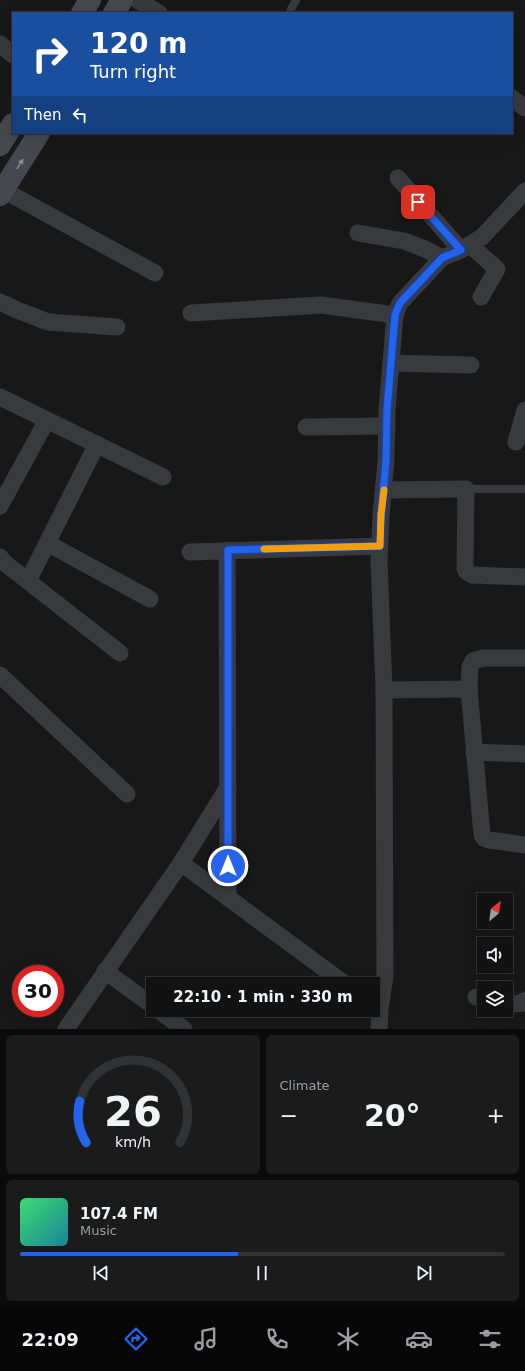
<!DOCTYPE html>
<meta charset="utf-8">
<style>
:root{--surface:#121213;--page:#1b1b1c;--text:#f1f3f6;--muted:#9c9ea0;--line:#313233;--accent:#2563eb}
body{margin:0;font-family:"DejaVu Sans",sans-serif;background:var(--page);color:var(--text);height:100vh;display:flex;flex-direction:column;font-size:15px;white-space:nowrap}
*{box-sizing:border-box;margin:0}
p{font-size:13px;color:var(--muted)}
.icon{flex:none;width:22px;height:22px;fill:none;stroke:currentColor;stroke-width:2;stroke-linecap:round;stroke-linejoin:round}
.map{position:relative;height:1029px;overflow:hidden}
.details{display:flex;flex-direction:column;gap:6px;padding:6px;background:#0a0a0a;flex:1}
.details>*{flex:none}
.top-card{position:absolute;left:12px;top:12px;width:501px;height:122px;border-radius:0px;box-shadow:0 4px 16px #0002,0 0 0 1px var(--line);background:#1a4fa0;color:#fff;overflow:hidden}
.needle{width:26px;rotate:29deg}
.controls{position:absolute;left:477px;top:893px;display:grid;gap:8px}
.controls a{display:grid;place-items:center;width:36px;height:36px;border-radius:0px;background:var(--surface);box-shadow:0 4px 16px #0002,0 0 0 1px var(--line);font-size:20px}
.speed{position:absolute;left:12px;top:965px;display:flex;gap:8px;font-size:20px;font-weight:700;text-align:center}
.speed>*{display:grid;place-content:center;width:52px;height:52px;border-radius:50%;background:var(--surface);box-shadow:0 4px 16px #0002,0 0 0 1px var(--line);line-height:1}
.speed .limit{border:6px solid #d22;background:#fff;color:#111}
.pin{position:absolute;display:grid;place-items:center;width:34px;height:34px;color:#fff;margin:-17px;border-radius:8px;box-shadow:0 2px 6px #0006}
.me{position:absolute;width:44px;margin:-22px;rotate:0deg;stroke-linejoin:round;filter:drop-shadow(0 0 3px #0008)}
.turn{display:flex;align-items:center;gap:14px;height:84px;padding:0 12px;font-size:18px}
.turn .icon{width:52px;height:52px;stroke-width:2.5}
.turn b{display:block;font-size:28px;line-height:34px}
.then{display:flex;align-items:center;height:38px;padding:0 12px;background:#0003;gap:8px;font-size:15px}
.big{font-size:30px;font-weight:700;line-height:1.1}
.details .tile{flex:1;display:flex;flex-direction:column;justify-content:center;gap:6px;min-width:0;padding:0 14px;border-radius:6px;background:var(--page)}
.details .dial{align-items:center;gap:0}
.dial svg{height:104px;overflow:visible;fill:none;stroke:var(--line);stroke-width:7;stroke-linecap:round;text-anchor:middle}
.dial text{fill:var(--text);stroke:none}
.song{display:flex;align-items:center;gap:12px}
.cover{width:48px;height:48px;border-radius:6px;background:linear-gradient(135deg,hsl(140 70% 55%),hsl(190 70% 35%))}
.played{height:4px;border-radius:2px;background:linear-gradient(90deg,var(--accent) 45%,var(--line) 45%)}
.keys{display:flex;justify-content:space-around;direction:ltr}
.heat{display:flex;justify-content:space-between;align-items:center;font-size:22px;direction:ltr}
.details .tiles{flex:1;display:grid;gap:6px;grid-template-columns:1fr 1fr}
.tile:last-child{grid-column:span 2}
.trip{position:absolute;left:146px;top:977px;width:234px;height:40px;border-radius:0px;background:var(--surface);box-shadow:0 4px 16px #0002,0 0 0 1px var(--line);font-weight:700;line-height:40px;text-align:center}
.dock{display:flex;height:64px;justify-content:space-around;align-items:center;background:#070708;color:var(--muted)}
.dock .icon{width:28px;height:28px}
.dock .selected{color:var(--accent)}
.dock b{font-size:18px;color:var(--text)}
.map>svg:first-child{display:block}
.lines{fill:none;stroke-linecap:round;stroke-linejoin:round}
.lane{stroke:#393a3e;stroke-width:8}
.street{stroke:#393a3e;stroke-width:17}
.secondary{stroke:#47484e;stroke-width:22}
.oneway{fill:#888a93}
.route-casing{stroke:#184099;stroke-width:10}
.route{stroke:#2563eb;stroke-width:7}
.slow{stroke:#f59e0b;stroke-width:7}
</style>
<div class="map">
<svg width="525" height="1029" viewBox="0 0 525 1029">
<rect width="100%" height="100%" fill="#181819"/>
<g class="lines">
<g class="lane">
<polyline points="290,13 291,9 296,0"/>
<polyline points="466,489 524,489"/>
</g>
<g class="street">
<polyline points="137,0 159,13"/>
<polyline points="0,44 13,55"/>
<polyline points="512,98 525,108"/>
<polyline points="398,178 461,250"/>
<polyline points="3,190 155,273"/>
<polyline points="358,233 404,241 425,249 442,258"/>
<polyline points="470,245 497,269 481,297"/>
<polyline points="0,302 17,310 48,322 117,327"/>
<polyline points="191,313 321,305 395,315"/>
<polyline points="391,363 471,365"/>
<polyline points="0,397 163,477"/>
<polyline points="306,427 387,426"/>
<polyline points="516,442 525,410"/>
<polyline points="384,490 466,489 465,569 467,572 472,575 525,577"/>
<polyline points="0,506 47,420"/>
<polyline points="47,543 150,599"/>
<polyline points="227,550 228,898"/>
<polyline points="190,552 380,546"/>
<polyline points="0,557 6,564 120,653"/>
<polyline points="28,581 97,444"/>
<polyline points="0,675 127,794"/>
<polyline points="469,689 482,835 484,838 489,840 525,845"/>
<polyline points="384,690 469,689 470,667 473,661 483,658 525,658"/>
<polyline points="474,752 525,754"/>
<polyline points="181,863 345,984"/>
<polyline points="105,971 153,1006"/>
<polyline points="476,997 484,998"/>
<polyline points="506,1002 514,1004 523,1003 525,1000"/>
<polyline points="158,1010 184,1029"/>
<polyline points="66,1029 181,863 228,787"/>
<polyline points="379,1029 380,1009 385,976 384,690 379,561 381,515 386,461 387,410 395,315 400,303 442,258 461,250 482,237 525,191"/>
</g>
<g class="secondary">
<polyline points="82,13 90,0"/>
<polyline points="114,13 122,0"/>
<polyline points="0,145 13,124"/>
<polyline points="0,195 39,133"/>
</g>
</g>
<defs><path id="oneway-solid" d="M-6-.8H1V-3.2L6.5 0L1 3.2V.8H-6Z"/></defs>
<use class="oneway" href="#oneway-solid" transform="translate(20 164) rotate(-58)"/>
<g class="lines">
<defs>
<polyline id="route" points="228,866 228,550 380,546 381,515 386,461 387,410 395,315 400,303 442,258 461,250 418,202"/>
</defs>
<use href="#route" class="route-casing"/>
<use href="#route" class="route"/>
<polyline class="slow" points="264,549 380,546 381,515 384,490"/>
</g>
</svg>
<div class="controls">
<a><svg class="needle" viewBox="-14 -14 28 28"><path d="M0-13l5 13h-10z" fill="#e53935"/><path d="M0 13l5-13h-10z" fill="#9c9ea0"/></svg></a>
<a><svg class="icon" aria-label="sound" viewBox="0 0 24 24"><path d="M4 9h4l5-4v14l-5-4H4zM17 9q2 3 0 6"/></svg></a>
<a><svg class="icon" aria-label="layers" viewBox="0 0 24 24"><path d="M12 4l9 5-9 5-9-5zM3 14l9 5 9-5"/></svg></a>
</div>
<div class="speed"><div class="limit">30</div></div>
<div class="pin" style="left:418px;top:202px;background:#d93025"><svg class="icon" aria-label="arrive" viewBox="0 0 24 24"><path d="M6 21V4h12l-3 4 3 4H6"/></svg></div>
<svg class="me" style="left:228px;top:866px" viewBox="-20 -20 40 40"><circle r="17" fill="#2563eb" stroke="#fff" stroke-width="3"/><path d="M0-11L8 9 0 5-8 9z" fill="#fff"/></svg>
<div class="trip">22:10 · 1 min · 330 m</div>
<div class="top-card">
<div class="turn"><svg class="icon" aria-label="right" viewBox="0 0 24 24"><path d="M7 20v-9h11M14 6l5 5-5 5"/></svg><div><b>120 m</b>Turn right</div></div>
<div class="then">Then<svg class="icon" aria-label="left" viewBox="0 0 24 24"><path d="M17 20v-9H6M10 6l-5 5 5 5"/></svg></div>
</div>
</div>
<section class="details">
<div class="tiles">
<div class="tile dial"><svg viewBox="0 0 100 80">
<path d="M14 69A42 42 0 1 1 86 69"/>
<path d="M14 69A42 42 0 0 1 9 37" stroke="#2563eb"/>
<text x="50" y="56" font-size="32" font-weight="700">26</text>
<text x="50" y="72" font-size="11">km/h</text>
</svg></div>
<div class="tile"><p>Climate</p>
<div class="heat"><a>−</a><b class="big">20°</b><a>+</a></div>
</div>
<div class="tile">
<div class="song"><i class="cover"></i><div><b>107.4 FM</b><p>Music</p></div></div>
<div class="played"></div>
<div class="keys"><svg class="icon" aria-label="previous" viewBox="0 0 24 24"><path d="M18 5L8 12l10 7zM5 5v14"/></svg><svg class="icon" aria-label="pause" viewBox="0 0 24 24"><path d="M8 5v14M16 5v14"/></svg><svg class="icon" aria-label="next" viewBox="0 0 24 24"><path d="M6 5l10 7-10 7zM19 5v14"/></svg></div>
</div>
</div>
</section>
<nav class="dock">
<b>22:09</b>
<svg class="icon selected" aria-label="directions" viewBox="0 0 24 24"><path d="M12 3l9 9-9 9-9-9zM9 14v-3h6M13 9l2 2-2 2"/></svg>
<svg class="icon" aria-label="music" viewBox="0 0 24 24"><path d="M9 18V5l10-2v13"/><circle cx="6" cy="18" r="3"/><circle cx="16" cy="16" r="3"/></svg>
<svg class="icon" aria-label="phone" viewBox="0 0 24 24"><path d="M5 4h4l2 5-3 2q2 4 5 5l2-3 5 2v4C11 20 4 13 5 4z"/></svg>
<svg class="icon" aria-label="climate" viewBox="0 0 24 24"><path d="M12 3v18M4 7l16 10M4 17L20 7"/></svg>
<svg class="icon" aria-label="car" viewBox="0 0 24 24"><path d="M5 17H2v-5l4-1 3-4h7l3 4 3 1v5h-3M9 17h6M6 11h13"/><circle cx="7" cy="17" r="2"/><circle cx="17" cy="17" r="2"/></svg>
<svg class="icon" aria-label="filters" viewBox="0 0 24 24"><path d="M4 7h16M4 17h16"/><circle cx="9" cy="7" r="2"/><circle cx="15" cy="17" r="2"/></svg>
</nav>
